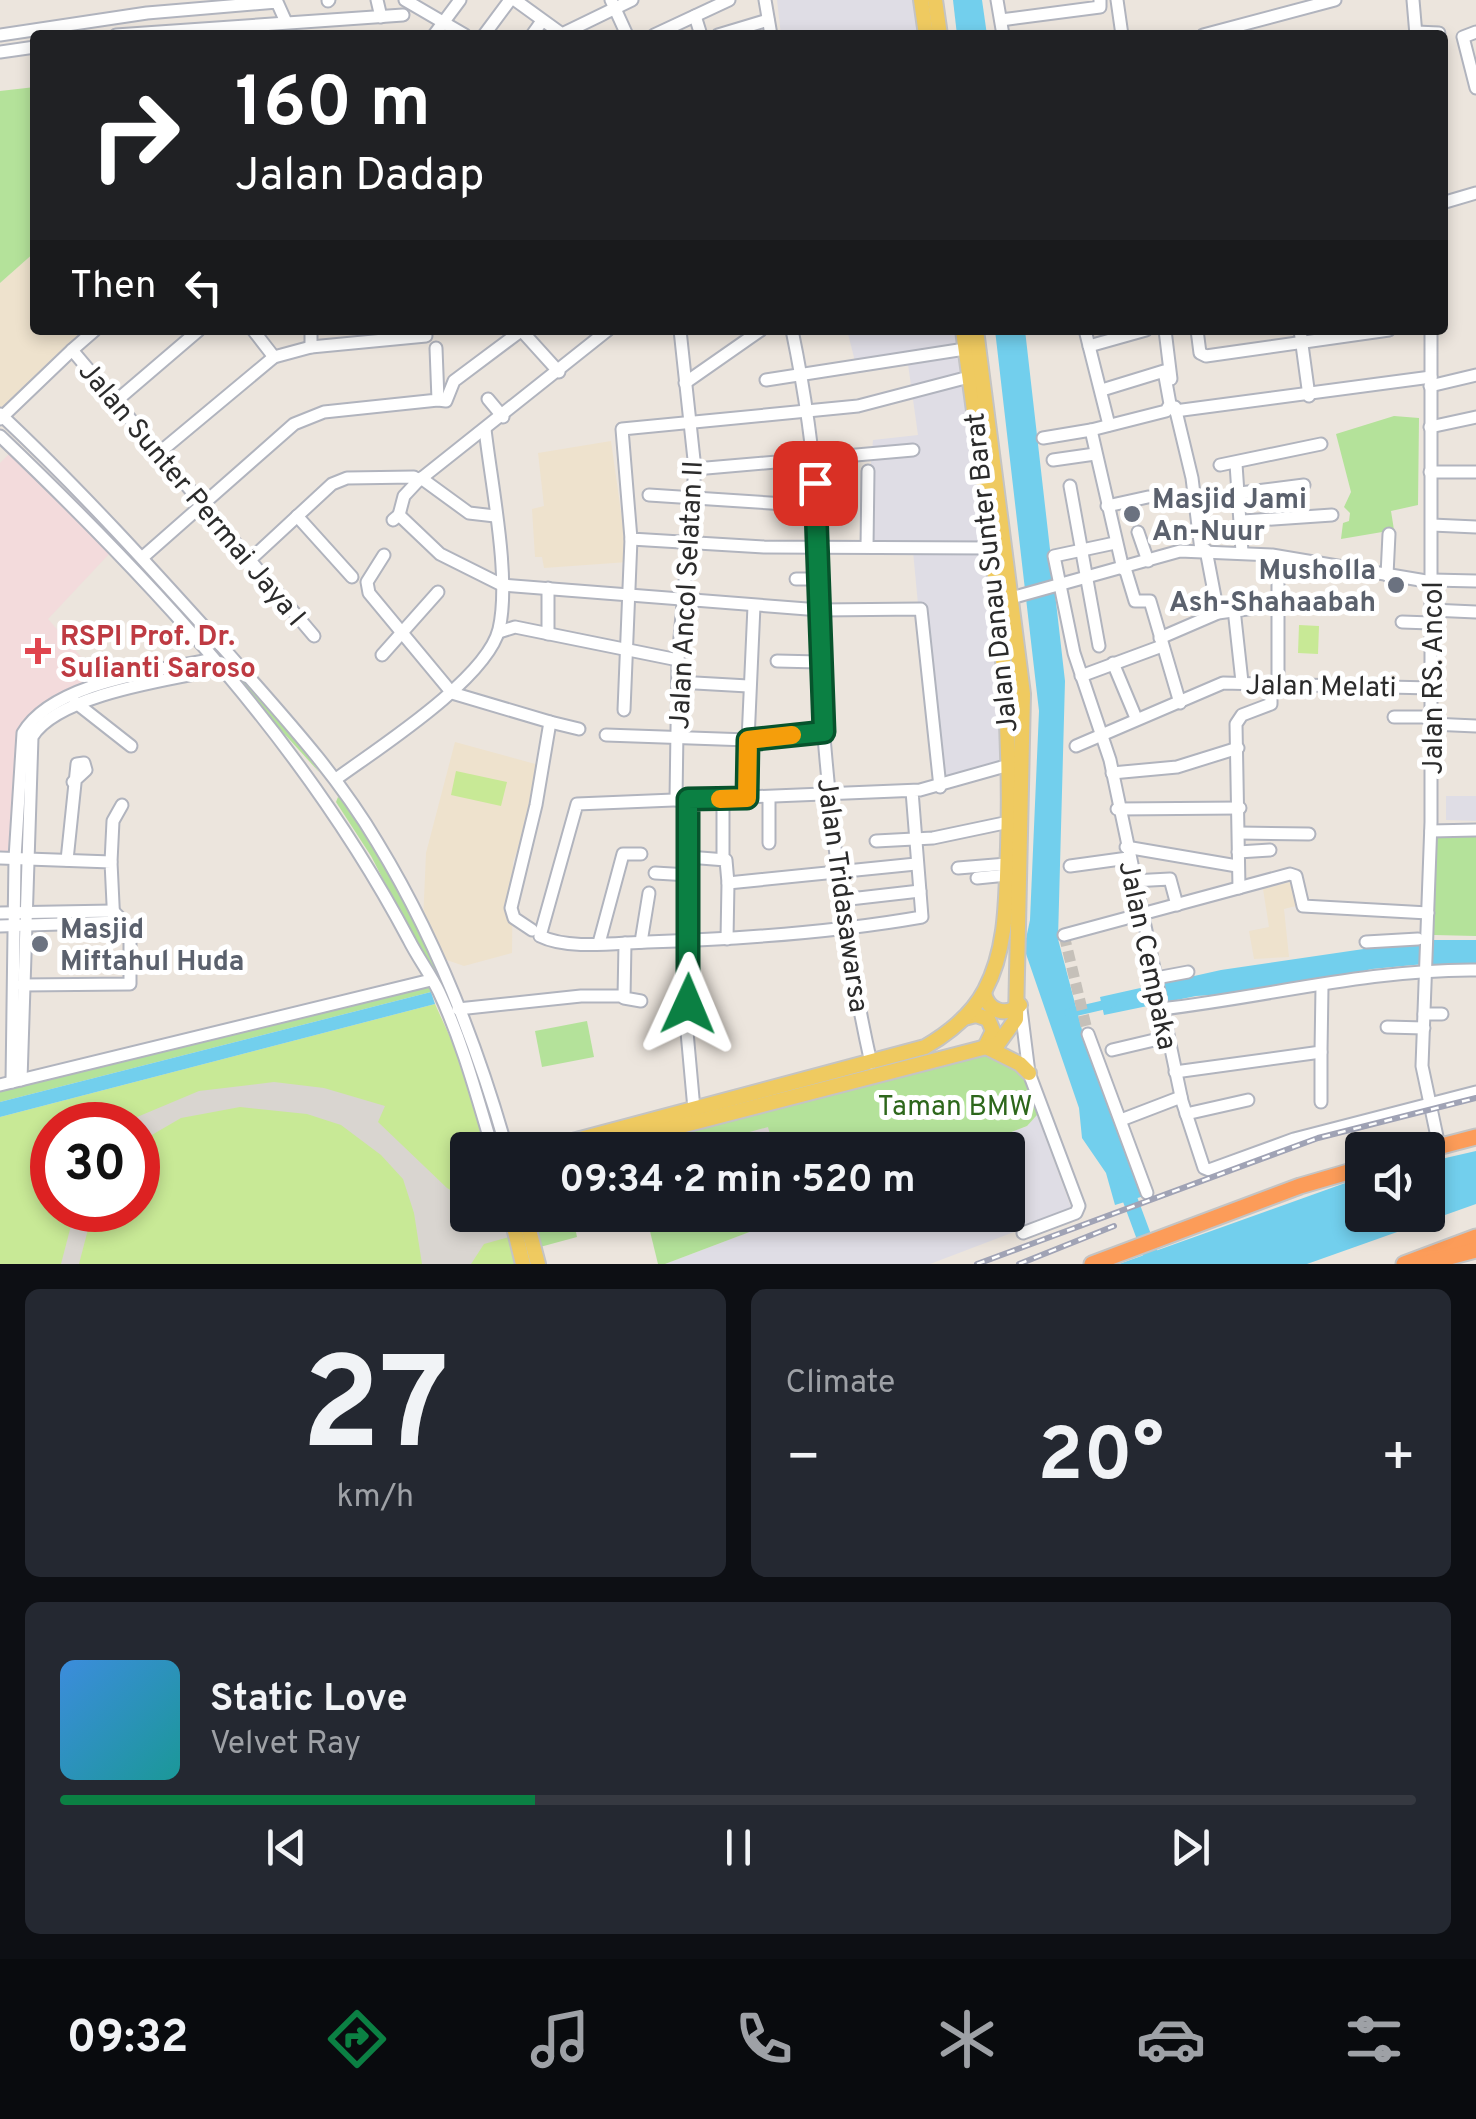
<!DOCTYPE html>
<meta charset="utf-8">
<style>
:root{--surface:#171b24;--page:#242831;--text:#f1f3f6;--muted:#9ea1a6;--line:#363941;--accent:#0b8043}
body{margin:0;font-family:Overpass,sans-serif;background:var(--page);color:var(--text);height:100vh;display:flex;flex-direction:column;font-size:38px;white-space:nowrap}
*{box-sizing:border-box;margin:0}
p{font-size:32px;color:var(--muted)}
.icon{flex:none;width:55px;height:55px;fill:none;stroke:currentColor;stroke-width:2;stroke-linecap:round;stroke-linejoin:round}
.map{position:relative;height:1264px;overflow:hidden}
.sheet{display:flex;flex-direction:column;gap:25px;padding:25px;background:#0d0f14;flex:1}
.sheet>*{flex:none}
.hud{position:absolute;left:30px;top:30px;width:1418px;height:305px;border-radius:10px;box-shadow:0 5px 15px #0003;background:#202124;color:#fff;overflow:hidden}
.buttons{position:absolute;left:1345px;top:1132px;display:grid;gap:20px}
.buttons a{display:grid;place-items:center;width:100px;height:100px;border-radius:10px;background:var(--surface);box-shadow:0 5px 15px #0003;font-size:50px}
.speed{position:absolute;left:30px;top:1102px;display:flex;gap:20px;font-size:50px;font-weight:700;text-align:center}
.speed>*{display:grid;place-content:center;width:130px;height:130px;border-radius:50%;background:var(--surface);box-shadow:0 5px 15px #0003;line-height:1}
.speed .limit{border:15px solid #d22;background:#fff;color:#111}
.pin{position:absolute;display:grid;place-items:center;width:85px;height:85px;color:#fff;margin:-42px;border-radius:20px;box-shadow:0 5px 15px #0006}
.me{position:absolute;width:110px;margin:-55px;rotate:1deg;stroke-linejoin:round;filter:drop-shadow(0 0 8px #0008)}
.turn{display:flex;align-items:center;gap:35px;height:210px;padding:0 40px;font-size:45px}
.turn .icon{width:130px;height:130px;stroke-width:2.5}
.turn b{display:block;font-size:70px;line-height:85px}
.then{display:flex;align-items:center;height:95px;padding:0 40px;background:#0003;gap:20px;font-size:38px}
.big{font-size:75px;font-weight:700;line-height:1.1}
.sheet .widget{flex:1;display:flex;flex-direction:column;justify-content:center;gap:15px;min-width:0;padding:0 35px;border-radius:15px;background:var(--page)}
.sheet .dial{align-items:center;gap:0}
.dial b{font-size:130px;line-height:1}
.song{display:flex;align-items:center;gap:30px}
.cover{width:120px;height:120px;border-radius:15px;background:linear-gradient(135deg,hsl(210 70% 55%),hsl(180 70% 35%))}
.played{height:10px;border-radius:5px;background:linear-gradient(90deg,var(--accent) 35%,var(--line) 35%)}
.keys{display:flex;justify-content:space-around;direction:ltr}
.heat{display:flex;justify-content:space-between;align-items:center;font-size:55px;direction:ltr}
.sheet .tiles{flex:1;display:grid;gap:25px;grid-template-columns:1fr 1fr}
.widget:last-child{grid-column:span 2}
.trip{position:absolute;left:450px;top:1132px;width:575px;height:100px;border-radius:10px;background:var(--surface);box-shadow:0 5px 15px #0003;font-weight:700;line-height:100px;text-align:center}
.tabs{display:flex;height:160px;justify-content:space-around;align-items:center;background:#090b0e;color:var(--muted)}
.tabs .icon{width:70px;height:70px}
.tabs .selected{color:var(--accent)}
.tabs b{font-size:45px;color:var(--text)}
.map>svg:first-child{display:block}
.industrial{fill:#dfdde5}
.education{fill:#eee2cd}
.medical{fill:#f3dbdc}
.green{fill:#b4e29a}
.pitch{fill:#c8e996;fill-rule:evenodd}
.plaza{fill:#d9d5d0}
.water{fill:#72cfed}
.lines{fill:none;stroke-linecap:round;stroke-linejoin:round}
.canal{stroke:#72cfed;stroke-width:9}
.river{stroke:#72cfed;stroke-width:15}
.minor-tunnel{stroke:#c5c0b9;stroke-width:11;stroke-dasharray:11 5.5;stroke-linecap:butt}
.minor-casing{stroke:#b1b4be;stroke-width:15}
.major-casing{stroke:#c4c4c4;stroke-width:18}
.highway-casing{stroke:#c4c4c4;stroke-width:19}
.minor{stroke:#fff;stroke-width:11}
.major{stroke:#efca60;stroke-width:14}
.highway{stroke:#fc9c59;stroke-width:15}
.rail-casing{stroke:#a0a3b5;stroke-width:6}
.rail{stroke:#fff;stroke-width:2.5;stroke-dasharray:8;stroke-linecap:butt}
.route-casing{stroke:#07532c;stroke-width:25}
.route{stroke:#0b8043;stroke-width:18}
.slow{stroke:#f59e0b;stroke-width:18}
.worship-dot{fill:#6b7280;stroke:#fff;stroke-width:4}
.health-dot{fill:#e0444e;stroke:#fff;stroke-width:4}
.labels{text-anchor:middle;stroke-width:10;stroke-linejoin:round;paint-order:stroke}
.street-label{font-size:28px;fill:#2b2b2b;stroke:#fff}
.worship-label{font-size:28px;font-weight:bold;fill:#5b616d;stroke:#fff;text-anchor:start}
.health-label{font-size:28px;font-weight:bold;fill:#be3a42;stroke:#fff;text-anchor:start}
.park-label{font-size:28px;fill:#2d671b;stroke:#fff}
</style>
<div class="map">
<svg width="1476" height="1264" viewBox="0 0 1476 1264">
<rect width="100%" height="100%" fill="#ece5dd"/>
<g class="industrial">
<polygon points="777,0 916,0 921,35 781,35"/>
<polygon points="847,330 958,330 1000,670 1001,765 935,785 913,551 864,539 873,440 918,435 907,357 856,365"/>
<polygon points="1446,796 1476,796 1476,821 1446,820"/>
<polygon points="1037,1115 1072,1210 930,1264 665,1264 794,1215 1008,1215 1008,1150 964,1150 1027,1126"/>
</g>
<g class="education">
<polygon points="35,252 35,330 95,330 0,413 0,283"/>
<polygon points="611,441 628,562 544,568 542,557 535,557 532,509 544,506 538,453"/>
<polygon points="455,742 539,765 532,810 513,862 512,953 464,966 444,959 423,922 426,853"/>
<polygon points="1294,881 1296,906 1284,909 1289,957 1254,959 1249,931 1269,927 1263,889"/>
</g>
<polygon class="medical" points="12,451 125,537 48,619 104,683 31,718 14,858 0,857 0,463"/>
<g class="green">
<polygon points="35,87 35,252 0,283 0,91"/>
<polygon points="1394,416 1419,418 1418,505 1391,511 1394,530 1341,539 1343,523 1349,521 1350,513 1344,507 1351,492 1336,434"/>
<polygon points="242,677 289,728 319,772 238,683"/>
<path d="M338,797C383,828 490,1085 498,1143L417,945L371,856L336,802Z"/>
<polygon points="1435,833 1476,833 1476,936 1434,935"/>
<polygon points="428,986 431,992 0,1102 0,1089"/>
<polygon points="587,1021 594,1057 542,1067 535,1031"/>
<polygon points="990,1054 1022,1067 1037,1115 1027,1126 964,1150 613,1150"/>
<polygon points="532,1215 602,1215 574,1222 577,1237 540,1247"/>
<polygon points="646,1215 794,1215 665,1264 658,1264"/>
</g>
<g class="pitch">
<polygon points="1299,625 1319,626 1318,654 1298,653"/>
<polygon points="456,771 507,782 501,806 451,795"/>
<path d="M435,1004L465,1070L487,1150H468V1215H503L515,1264H0V1117ZM52,1125H138V1210H52Z"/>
</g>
<g class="plaza">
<polygon points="274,1082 324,1088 385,1106 378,1122 447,1188 467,1200 468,1215 589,1215 484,1244 471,1264 422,1264 414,1213 403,1179 381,1155 341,1125 307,1114 240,1107 181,1118 138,1143 138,1125 118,1125 199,1091"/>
<polygon points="768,1127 774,1150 684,1150"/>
<polygon points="75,1210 93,1210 79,1264 61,1264"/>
</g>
<g class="water">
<polygon points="953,0 982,0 987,35 957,35"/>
<polygon points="995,330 1025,330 1065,681 1058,939 1082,1030 1144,1196 1115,1205 1106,1173 1082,1138 1079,1108 1024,948 1030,920 1039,711"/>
<polygon points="1425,940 1476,940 1476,967 1424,964 1372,969 1277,991 1196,996 1104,1015 1100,997 1221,970"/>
<polygon points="431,992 435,1004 0,1117 0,1102"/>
<polygon points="1476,1151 1476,1204 1307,1264 1119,1264 1362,1177 1362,1215 1428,1215 1428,1162"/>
<polygon points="674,1215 710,1215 713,1219 706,1228 687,1230 674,1225"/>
</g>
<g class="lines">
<polyline class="canal" points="1069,1013 1112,1003"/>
<polyline class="river" points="1124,1183 1154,1264"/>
<polyline class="minor-tunnel" points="1064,935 1088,1034"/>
<defs>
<g id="minor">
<polyline points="377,0 381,17"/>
<polyline points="405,0 465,35"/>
<polyline points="515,0 562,34 632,0"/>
<polyline points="611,0 627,35"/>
<polyline points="765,0 771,35"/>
<polyline points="997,0 1003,35"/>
<polyline points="1117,0 1122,35"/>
<polyline points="1413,0 1416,35"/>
<polyline points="328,1 329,0"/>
<polyline points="695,16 701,35"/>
<polyline points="1001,20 1100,7 1100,0"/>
<polyline points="1416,32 1439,33"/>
<polyline points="1476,32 1463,37 1476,88"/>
<polyline points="0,35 147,13 277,2 286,22"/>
<polyline points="116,35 403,15"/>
<polyline points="434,35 460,0"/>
<polyline points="484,35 510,0"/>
<polyline points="532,35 542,21"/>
<polyline points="654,35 729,0"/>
<polyline points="718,35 768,20"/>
<polyline points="1203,35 1335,0"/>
<polyline points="0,52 35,47"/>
<polyline points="1442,203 1476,193"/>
<polyline points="95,330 72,350 314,636"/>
<polyline points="253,330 274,357"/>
<polyline points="311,330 311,347"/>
<polyline points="521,330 559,372"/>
<path d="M792,330C807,402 817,475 819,549C820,589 817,630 819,671C828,802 842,934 871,1063"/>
<polyline points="1085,330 1109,425"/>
<polyline points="1165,330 1171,379"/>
<polyline points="1197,330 1200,353 1206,356 1389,330"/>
<polyline points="1300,330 1309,396"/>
<polyline points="1431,330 1431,822 1422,1066 1439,1146"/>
<polyline points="1089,346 1146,330"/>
<polyline points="969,377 858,406 622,429 631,539 764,547 991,548"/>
<polyline points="766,380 965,349"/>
<polyline points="685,383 761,330"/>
<polyline points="1430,386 1476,375"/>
<polyline points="1102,390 1164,371 1170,404 1166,411 1091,430 1123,569"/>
<polyline points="488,399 503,417"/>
<polyline points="438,400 446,401 454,381 522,330"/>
<polyline points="116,401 199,330"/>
<polyline points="1175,407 1192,478 1201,550"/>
<polyline points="1175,411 1431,377"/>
<path d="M0,414C80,489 153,570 226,651C280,713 335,771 377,842C435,937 477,1044 507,1150"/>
<polyline points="0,419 72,350"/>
<polyline points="1430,427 1476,417"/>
<path d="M0,436C157,586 307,747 409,940C418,958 431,975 439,992C463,1043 477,1097 493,1150"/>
<polyline points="1043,438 1091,430"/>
<polyline points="160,452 274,357 311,347 426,336"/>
<polyline points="1053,460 1095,454"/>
<polyline points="1236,464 1242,552"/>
<polyline points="1220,465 1321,444"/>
<polyline points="695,469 913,450"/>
<polyline points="1430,472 1476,472"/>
<polyline points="421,478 469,513 495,516"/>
<polyline points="418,481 608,330"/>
<polyline points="1070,486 1099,646"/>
<polyline points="1240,493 1304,485"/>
<polyline points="649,495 817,506"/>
<polyline points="1107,506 1148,497"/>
<polyline points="297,516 352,577"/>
<polyline points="393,520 399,515 440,554 502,585 820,610 921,609 940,787"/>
<polyline points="1243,521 1332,515"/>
<polyline points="1432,525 1476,527"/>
<polyline points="1138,532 1148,561"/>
<polyline points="1115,543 1054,556 1074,653 1110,760 1182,1101 1204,1168 1209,1170 1294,1139 1476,1092"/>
<polyline points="867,547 868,471"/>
<polyline points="1206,550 1218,613"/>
<polyline points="384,555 367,582 369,593 452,693 550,722 536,805 511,908 514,918 532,930"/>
<polyline points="143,557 294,424 324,412 438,400 436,348"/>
<polyline points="1278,557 1278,685"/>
<polyline points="252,558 332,484 347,478 414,477 418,481 404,496 399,515"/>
<polyline points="1125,568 1135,601 1150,601 1180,703"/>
<polyline points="1387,575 1389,534"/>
<polyline points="796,579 819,579"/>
<polyline points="1432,580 1476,581"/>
<polyline points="1011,598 1180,551 1272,555 1432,582"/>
<polyline points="1234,609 1242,682"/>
<polyline points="1431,610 1476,612"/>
<polyline points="1402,622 1431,623"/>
<polyline points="499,632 515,627 678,660"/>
<polyline points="548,634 548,588"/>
<polyline points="1160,638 1218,613 1278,605"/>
<polyline points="382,655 438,592"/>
<polyline points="777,661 819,662"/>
<polyline points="1113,663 1136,718"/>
<polyline points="1081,676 1162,646"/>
<polyline points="678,682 748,686"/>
<polyline points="75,702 131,746"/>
<polyline points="624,710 631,539"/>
<polyline points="1394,717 1431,717"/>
<polyline points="550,722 579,729"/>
<polyline points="1431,724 1476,726"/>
<polyline points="606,735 748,740 754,606"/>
<polyline points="1076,746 1223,683 1431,688"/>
<polyline points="1112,773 1177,767 1238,748"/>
<path d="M336,779C377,749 487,679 499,629C511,578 491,483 485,429"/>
<path d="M912,791L922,917C831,933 740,939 647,942C616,943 568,950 540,936L577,804L920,790L1009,765"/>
<polyline points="747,797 748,740 824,731"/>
<polyline points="723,798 723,859"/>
<polyline points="688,799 687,1032 694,1109"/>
<polyline points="676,800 678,660 695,469 680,330"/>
<polyline points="1117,809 1240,808"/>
<polyline points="1431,831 1476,830"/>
<polyline points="1239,833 1309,834"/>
<polyline points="876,841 933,838 1009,822"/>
<polyline points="769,843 769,797"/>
<polyline points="1126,847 1237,866"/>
<polyline points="1238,852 1270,850"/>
<polyline points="688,857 726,860 728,883 916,864"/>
<polyline points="0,858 111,862 114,925"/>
<polyline points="67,860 77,764 84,763 86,770 73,782"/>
<polyline points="111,862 113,821 122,805"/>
<polyline points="1070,866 1128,858"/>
<polyline points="958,868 1007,864"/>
<polyline points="655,873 689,875"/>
<polyline points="977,878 1007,875"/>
<polyline points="1132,881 1170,879 1177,905"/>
<polyline points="1239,888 1236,724 1242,715 1271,704 1271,685"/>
<polyline points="841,900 920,891"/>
<polyline points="0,913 113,911 130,928 130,984 22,985"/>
<polyline points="0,926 120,922"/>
<polyline points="1064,935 1290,874 1296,876 1303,906 1428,913"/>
<polyline points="727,939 728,883"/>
<polyline points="641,942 649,893"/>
<polyline points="1366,942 1418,939"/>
<polyline points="599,943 623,854 641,854"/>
<polyline points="625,943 624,998 641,1001"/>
<polyline points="1156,978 1188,972"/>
<polyline points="458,1009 581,996 624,996"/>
<polyline points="1021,1009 1029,1073 1079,1206 1076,1213 1023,1233"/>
<path d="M1161,1009C1266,997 1370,969 1476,970"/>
<polyline points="1424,1014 1442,1014"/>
<polyline points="1387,1027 1424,1028"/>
<polyline points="1088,1034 1147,1193"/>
<polyline points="1112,1050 1167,1037"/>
<polyline points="1321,1052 1321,1102"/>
<polyline points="1175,1072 1321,1052 1322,987"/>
<path d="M21,1080L32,737C58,694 173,679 221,669"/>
<path d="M12,1082L15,858L23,733C53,682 157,671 212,659"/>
<polyline points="0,1085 431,980"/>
<polyline points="1186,1114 1248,1100"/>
<polyline points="1121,1120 1181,1097"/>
</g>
<g id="major">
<polyline points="921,0 926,35"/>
<polyline points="935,0 940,35"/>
<path d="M984,993C988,1011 1005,1017 1020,1005"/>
<polyline points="964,1018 976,1015 988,1019 993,1031 985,1047"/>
<polyline points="986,1047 1020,1064 1029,1073"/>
<path d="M539,1150L925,1047C949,1033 972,1015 985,990C1008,947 1006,894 1008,847C1014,674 986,502 963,330"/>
<polyline points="588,1150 998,1044 1016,1019 1023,694 976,330"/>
<polyline points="511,1215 523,1264"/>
<polyline points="525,1215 538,1264"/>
</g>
<g id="highway">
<polyline points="1426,1150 1476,1137"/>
<polyline points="1092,1264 1300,1186 1362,1168"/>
<polyline points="1404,1264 1476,1237"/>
<polyline points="1423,1264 1476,1250"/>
</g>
</defs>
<use href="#minor" class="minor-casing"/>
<use href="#major" class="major-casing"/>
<use href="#highway" class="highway-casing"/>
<use href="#minor" class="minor"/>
<use href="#major" class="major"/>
<use href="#highway" class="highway"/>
<defs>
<g id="rail">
<polyline points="977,1264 1318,1138 1476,1098"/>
<polyline points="1019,1264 1114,1226"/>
</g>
</defs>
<use href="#rail" class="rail-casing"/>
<use href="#rail" class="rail"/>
</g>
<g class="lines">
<defs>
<polyline id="route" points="688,1004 688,799 747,798 748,740 824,732 815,483"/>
</defs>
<use href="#route" class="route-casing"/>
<use href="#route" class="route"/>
<polyline class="slow" points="720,799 747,798 748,740 792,735"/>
</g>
<g class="worship-dot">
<circle cx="1132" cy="514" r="10"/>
<circle cx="1396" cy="585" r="10"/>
<circle cx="40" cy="944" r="10"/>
</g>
<path class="health-dot" d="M33 636h10v10h10v10h-10v10h-10v-10h-10v-10h10z"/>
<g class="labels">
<g class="street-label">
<text transform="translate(193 493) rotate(50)" y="10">Jalan Sunter Permai Jaya I</text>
<text transform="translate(990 573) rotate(-96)" y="10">Jalan Danau Sunter Barat</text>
<text transform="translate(685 595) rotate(-87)" y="10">Jalan Ancol Selatan II</text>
<text transform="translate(1432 678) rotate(-90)" y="10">Jalan RS. Ancol</text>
<text transform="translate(1321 685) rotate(1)" y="10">Jalan Melati</text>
<text transform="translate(844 895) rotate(82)" y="10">Jalan Tridasawarsa</text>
<text transform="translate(1149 955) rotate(78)" y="10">Jalan Cempaka</text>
</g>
<g class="worship-label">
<text x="1152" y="508">Masjid Jami<tspan x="1152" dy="32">An-Nuur</tspan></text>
<text x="1376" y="579" text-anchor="end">Musholla<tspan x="1376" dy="32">Ash-Shahaabah</tspan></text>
<text x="60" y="938">Masjid<tspan x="60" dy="32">Miftahul Huda</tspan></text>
</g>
<g class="health-label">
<text x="60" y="645">RSPI Prof. Dr.<tspan x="60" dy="32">Sulianti Saroso</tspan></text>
</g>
<g class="park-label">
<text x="955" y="1115">Taman BMW</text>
</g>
</g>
</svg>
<div class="buttons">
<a><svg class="icon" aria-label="sound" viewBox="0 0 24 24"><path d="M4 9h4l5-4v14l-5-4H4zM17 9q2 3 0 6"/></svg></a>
</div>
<div class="speed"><div class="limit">30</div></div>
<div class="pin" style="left:815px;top:483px;background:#d93025"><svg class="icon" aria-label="arrive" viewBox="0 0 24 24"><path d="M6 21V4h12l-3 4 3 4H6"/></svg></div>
<svg class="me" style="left:688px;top:1004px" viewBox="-20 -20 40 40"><path d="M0-17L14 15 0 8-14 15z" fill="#0b8043" stroke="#fff" stroke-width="4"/></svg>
<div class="trip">09:34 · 2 min · 520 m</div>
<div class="hud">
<div class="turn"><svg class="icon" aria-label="right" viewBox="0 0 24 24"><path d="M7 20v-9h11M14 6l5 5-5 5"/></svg><div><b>160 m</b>Jalan Dadap</div></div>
<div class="then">Then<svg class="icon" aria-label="left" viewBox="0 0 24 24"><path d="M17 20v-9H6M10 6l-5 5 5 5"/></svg></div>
</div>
</div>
<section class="sheet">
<div class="tiles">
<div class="widget dial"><b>27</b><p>km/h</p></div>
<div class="widget"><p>Climate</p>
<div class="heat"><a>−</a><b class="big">20°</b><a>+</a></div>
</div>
<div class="widget">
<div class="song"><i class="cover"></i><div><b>Static Love</b><p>Velvet Ray</p></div></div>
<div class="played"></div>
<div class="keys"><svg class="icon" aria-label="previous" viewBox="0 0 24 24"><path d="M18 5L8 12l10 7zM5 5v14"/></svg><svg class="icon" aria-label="pause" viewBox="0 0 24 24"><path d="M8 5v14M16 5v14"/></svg><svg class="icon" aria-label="next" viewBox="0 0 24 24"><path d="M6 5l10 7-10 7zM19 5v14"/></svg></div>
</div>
</div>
</section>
<nav class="tabs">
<b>09:32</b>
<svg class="icon selected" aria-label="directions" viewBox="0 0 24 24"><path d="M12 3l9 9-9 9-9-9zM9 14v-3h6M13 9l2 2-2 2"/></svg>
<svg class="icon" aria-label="music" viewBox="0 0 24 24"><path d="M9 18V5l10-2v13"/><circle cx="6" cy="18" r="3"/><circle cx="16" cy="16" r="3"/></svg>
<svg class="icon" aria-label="phone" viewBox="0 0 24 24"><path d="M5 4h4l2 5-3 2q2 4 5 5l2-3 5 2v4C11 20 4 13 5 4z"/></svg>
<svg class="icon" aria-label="climate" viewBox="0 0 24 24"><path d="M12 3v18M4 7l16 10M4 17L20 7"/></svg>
<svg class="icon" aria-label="car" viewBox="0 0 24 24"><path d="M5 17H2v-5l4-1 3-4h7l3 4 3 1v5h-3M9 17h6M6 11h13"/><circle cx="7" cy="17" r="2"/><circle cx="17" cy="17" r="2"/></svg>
<svg class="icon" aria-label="filters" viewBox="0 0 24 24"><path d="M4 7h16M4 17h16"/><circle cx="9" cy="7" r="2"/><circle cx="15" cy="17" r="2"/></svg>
</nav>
